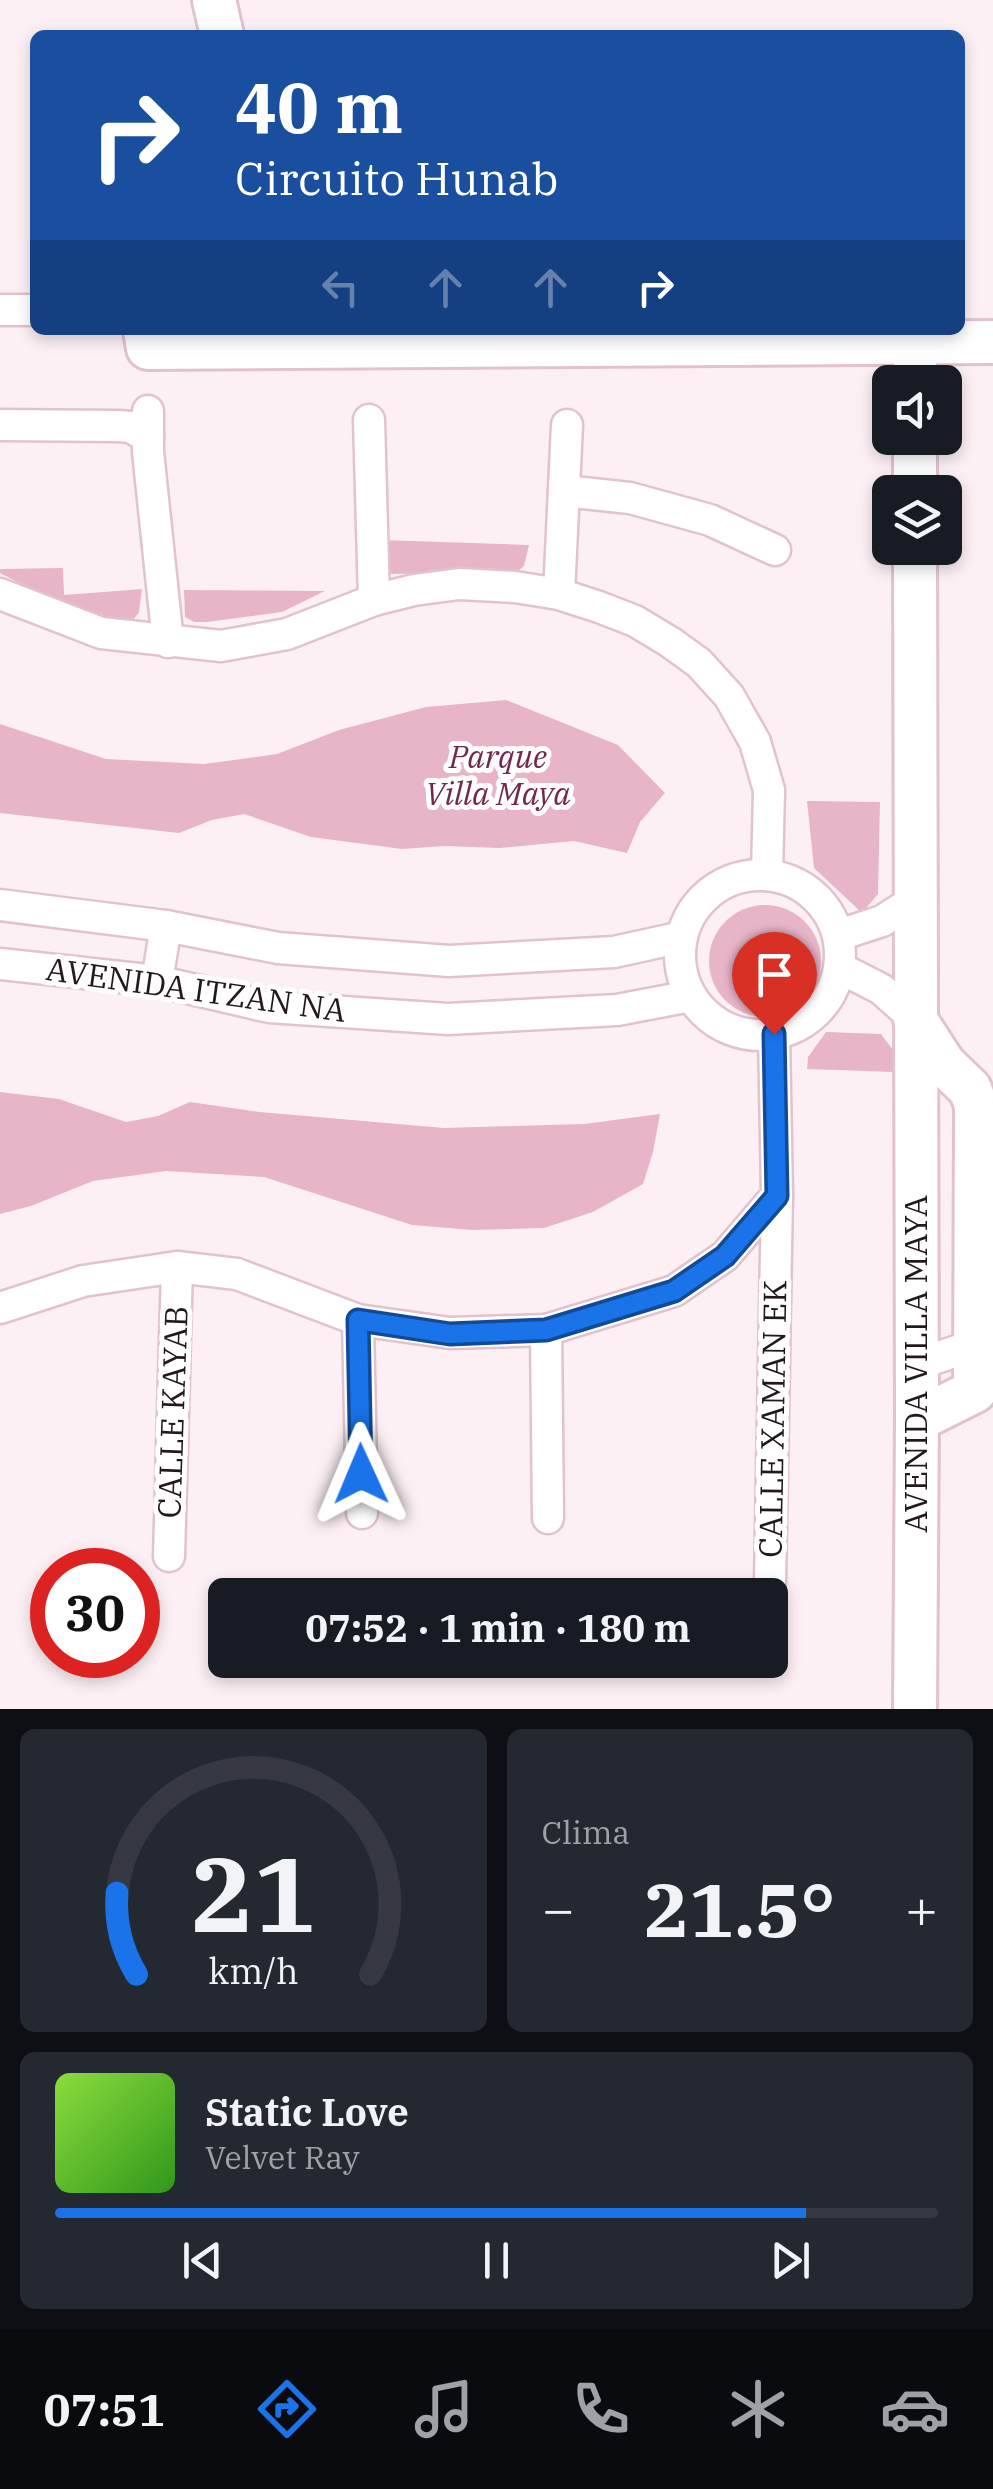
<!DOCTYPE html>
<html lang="es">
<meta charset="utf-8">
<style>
:root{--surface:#171b24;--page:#242831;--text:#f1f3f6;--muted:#9ea1a6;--line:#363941;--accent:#1a73e8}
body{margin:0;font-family:"IBM Plex Serif",serif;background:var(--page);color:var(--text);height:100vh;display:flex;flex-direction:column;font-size:38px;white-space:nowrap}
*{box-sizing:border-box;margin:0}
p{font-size:32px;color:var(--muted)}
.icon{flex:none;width:55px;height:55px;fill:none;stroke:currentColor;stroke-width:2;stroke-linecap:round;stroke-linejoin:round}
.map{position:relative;height:1709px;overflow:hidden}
.panel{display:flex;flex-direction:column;gap:20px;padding:20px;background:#0d0f14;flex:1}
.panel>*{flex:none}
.guide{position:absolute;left:30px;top:30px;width:935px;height:305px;border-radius:15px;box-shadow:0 5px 15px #0003;background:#1a4fa0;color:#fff;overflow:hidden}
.tools{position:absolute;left:872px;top:365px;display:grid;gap:20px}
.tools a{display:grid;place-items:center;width:90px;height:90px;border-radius:15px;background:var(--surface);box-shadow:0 5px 15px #0003;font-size:50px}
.speed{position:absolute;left:30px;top:1548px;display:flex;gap:20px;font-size:50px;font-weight:700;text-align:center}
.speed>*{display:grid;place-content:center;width:130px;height:130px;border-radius:50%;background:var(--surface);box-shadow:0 5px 15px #0003;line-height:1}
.speed .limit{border:15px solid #d22;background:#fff;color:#111}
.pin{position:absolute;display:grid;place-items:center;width:85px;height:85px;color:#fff;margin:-102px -42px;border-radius:50% 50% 50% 0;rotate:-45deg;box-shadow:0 0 10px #0007}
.pin .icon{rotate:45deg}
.me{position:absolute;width:110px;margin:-55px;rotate:359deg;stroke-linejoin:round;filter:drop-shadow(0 0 8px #0008)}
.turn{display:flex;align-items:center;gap:35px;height:210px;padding:0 40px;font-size:45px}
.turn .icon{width:130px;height:130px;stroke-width:2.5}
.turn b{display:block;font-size:70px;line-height:85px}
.lanes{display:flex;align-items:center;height:95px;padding:0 40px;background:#0003;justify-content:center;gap:50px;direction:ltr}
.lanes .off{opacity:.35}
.big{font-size:75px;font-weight:800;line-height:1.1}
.panel .tile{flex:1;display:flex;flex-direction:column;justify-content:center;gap:15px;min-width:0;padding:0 35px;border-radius:15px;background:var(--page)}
.panel .dial{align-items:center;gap:0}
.dial svg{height:260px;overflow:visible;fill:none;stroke:var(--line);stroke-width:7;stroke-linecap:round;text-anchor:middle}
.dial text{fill:var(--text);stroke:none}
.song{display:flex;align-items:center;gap:30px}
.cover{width:120px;height:120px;border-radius:15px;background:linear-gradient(135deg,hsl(90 70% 55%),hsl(110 70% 35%))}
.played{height:10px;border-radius:5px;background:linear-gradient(90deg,var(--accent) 85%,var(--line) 85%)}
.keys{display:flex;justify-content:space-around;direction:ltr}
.heat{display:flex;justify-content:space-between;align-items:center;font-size:55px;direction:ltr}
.panel .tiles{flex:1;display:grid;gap:20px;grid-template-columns:1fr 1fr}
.tile:last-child{grid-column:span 2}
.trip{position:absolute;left:208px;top:1578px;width:580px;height:100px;border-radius:15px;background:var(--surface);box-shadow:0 5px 15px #0003;font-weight:800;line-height:100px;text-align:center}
.tab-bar{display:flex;height:160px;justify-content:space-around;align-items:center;background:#090b0e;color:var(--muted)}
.tab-bar .icon{width:70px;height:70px}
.tab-bar .active{color:var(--accent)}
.tab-bar b{font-size:45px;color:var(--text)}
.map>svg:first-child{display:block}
.green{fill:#e8b5c8}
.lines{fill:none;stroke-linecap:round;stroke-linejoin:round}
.street-casing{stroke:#e2c2ce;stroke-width:35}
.secondary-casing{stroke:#e2c2ce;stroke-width:48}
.street{stroke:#fff;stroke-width:30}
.secondary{stroke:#fff;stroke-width:42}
.route-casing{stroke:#114b97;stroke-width:25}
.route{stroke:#1a73e8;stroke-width:18}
.labels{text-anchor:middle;stroke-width:10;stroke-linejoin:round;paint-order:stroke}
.park-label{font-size:32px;font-style:italic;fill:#73274b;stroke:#fff}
.street-label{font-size:32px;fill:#23181c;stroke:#fff}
</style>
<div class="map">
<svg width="993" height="1709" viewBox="0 0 993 1709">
<rect width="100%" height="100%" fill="#fdf0f5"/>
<g class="green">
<polygon points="381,540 529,545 524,566 516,573 381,574"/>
<polygon points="63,568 64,595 142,589 139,612 128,627 79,614 0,573 0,569"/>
<polygon points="184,590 325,591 282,612 207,622 194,622 185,617"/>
<polygon points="506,700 618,745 665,793 640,822 627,853 574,841 500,848 444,846 402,849 311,837 244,814 212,820 179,833 0,813 0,724 106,759 204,764 277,754 339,730 426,707"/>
<polygon points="807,801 880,802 878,894 862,913 814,868"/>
<circle cx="765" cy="961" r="56"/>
<polygon points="826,1032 881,1034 893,1050 894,1072 807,1069 808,1057"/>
<polygon points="0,1092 59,1099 126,1122 158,1116 190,1102 260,1112 444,1128 584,1124 660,1114 653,1152 643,1184 593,1212 544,1228 472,1230 412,1225 264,1177 166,1171 93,1181 31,1206 0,1214"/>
</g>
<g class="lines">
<defs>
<g id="street">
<polyline points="0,310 35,310"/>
<polyline points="148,411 148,452 168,642"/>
<polyline points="369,420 374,600"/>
<polyline points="0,425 118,426 130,427 148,437"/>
<polyline points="564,491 630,498 710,520 775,550"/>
<polyline points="0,594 101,633 221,646 287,634 374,600 414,590 459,584 515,587 559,594 599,607 635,621 670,642 699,663 729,696 755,742 769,790 767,875"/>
<polyline points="559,594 567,425"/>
<circle cx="760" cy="955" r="80"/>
<polyline points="0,905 166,926 278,948 449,961 614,952 682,937"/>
<polyline points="839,935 882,921 915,900"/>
<polyline points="0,964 157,981 269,1007 448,1019 617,1010 691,996"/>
<polyline points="840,968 881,989 915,1019"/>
<polyline points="157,981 166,926"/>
<polyline points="0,1308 83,1281 177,1267 237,1274 358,1320 450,1333 546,1330 674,1291 725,1256 777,1195 774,1034"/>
<polyline points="358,1320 362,1513"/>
<polyline points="546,1330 548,1518"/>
<polyline points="916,1365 974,1345 990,1345"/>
<polyline points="169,1556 177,1267"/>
<polyline points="770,1583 777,1195"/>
</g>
<g id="secondary">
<polyline points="214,0 222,35"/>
<polyline points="145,330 148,348 993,342"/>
<polyline points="915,342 915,382"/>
<polyline points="915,438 915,492"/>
<polyline points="915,548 917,1420 915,1709"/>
<polyline points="915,1019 944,1064 970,1089 976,1105 975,1391 917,1420"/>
</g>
</defs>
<use href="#street" class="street-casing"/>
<use href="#secondary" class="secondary-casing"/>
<use href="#street" class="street"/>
<use href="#secondary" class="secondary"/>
</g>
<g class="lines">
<defs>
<polyline id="route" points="361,1474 358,1320 450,1334 546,1330 674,1291 725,1256 777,1196 774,1034"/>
</defs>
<use href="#route" class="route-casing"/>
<use href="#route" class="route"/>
</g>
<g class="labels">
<g class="park-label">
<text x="498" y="768">Parque<tspan x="498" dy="37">Villa Maya</tspan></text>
</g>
<g class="street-label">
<text transform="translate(196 990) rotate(8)" y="11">AVENIDA ITZAN NA</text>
<text transform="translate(916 1364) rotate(-90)" y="11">AVENIDA VILLA MAYA</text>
<text transform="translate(173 1412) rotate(-88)" y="11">CALLE KAYAB</text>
<text transform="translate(773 1419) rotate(-89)" y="11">CALLE XAMAN EK</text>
</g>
</g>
</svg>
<div class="tools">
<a><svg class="icon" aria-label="sound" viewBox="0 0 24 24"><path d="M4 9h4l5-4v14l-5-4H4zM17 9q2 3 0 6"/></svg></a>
<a><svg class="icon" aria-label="layers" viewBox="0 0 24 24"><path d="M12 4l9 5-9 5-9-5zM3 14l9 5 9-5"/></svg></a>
</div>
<div class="speed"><div class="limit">30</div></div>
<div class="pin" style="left:774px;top:1034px;background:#d93025"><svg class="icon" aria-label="arrive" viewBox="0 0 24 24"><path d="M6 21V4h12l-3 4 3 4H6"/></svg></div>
<svg class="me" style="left:361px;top:1474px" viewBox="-20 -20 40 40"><path d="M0-17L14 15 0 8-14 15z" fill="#1a73e8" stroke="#fff" stroke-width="4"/></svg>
<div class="trip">07:52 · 1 min · 180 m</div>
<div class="guide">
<div class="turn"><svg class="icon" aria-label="right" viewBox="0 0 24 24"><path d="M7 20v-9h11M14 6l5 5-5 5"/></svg><div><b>40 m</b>Circuito Hunab</div></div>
<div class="lanes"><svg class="icon off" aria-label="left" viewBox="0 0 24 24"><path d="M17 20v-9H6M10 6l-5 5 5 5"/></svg><svg class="icon off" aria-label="ahead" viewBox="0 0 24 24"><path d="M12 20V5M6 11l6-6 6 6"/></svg><svg class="icon off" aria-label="ahead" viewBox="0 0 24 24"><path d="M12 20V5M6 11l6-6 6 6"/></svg><svg class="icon" aria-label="right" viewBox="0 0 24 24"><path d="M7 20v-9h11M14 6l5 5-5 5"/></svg></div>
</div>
</div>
<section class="panel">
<div class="tiles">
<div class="tile dial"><svg viewBox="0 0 100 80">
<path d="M14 69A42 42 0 1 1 86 69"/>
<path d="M14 69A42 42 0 0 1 8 44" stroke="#1a73e8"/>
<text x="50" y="56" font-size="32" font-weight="700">21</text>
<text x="50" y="72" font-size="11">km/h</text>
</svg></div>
<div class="tile"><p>Clima</p>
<div class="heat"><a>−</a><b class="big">21.5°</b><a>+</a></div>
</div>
<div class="tile">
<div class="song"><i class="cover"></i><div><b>Static Love</b><p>Velvet Ray</p></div></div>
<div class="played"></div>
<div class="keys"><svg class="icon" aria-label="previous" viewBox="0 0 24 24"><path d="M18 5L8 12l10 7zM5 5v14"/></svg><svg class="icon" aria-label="pause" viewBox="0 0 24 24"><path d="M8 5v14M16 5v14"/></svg><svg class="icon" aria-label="next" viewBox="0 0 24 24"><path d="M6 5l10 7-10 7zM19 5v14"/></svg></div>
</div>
</div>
</section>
<nav class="tab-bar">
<b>07:51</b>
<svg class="icon active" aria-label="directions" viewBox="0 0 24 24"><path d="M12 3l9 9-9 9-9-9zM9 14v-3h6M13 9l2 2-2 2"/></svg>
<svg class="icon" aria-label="music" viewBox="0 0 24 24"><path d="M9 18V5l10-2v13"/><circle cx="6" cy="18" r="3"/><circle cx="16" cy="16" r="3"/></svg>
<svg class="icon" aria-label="phone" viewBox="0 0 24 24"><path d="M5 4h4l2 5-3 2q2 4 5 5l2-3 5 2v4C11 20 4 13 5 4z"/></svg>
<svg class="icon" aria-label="climate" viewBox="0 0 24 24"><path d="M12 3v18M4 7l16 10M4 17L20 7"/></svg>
<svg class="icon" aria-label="car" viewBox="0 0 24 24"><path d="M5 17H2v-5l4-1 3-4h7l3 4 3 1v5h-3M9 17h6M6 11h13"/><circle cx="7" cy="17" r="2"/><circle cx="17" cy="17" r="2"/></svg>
</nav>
